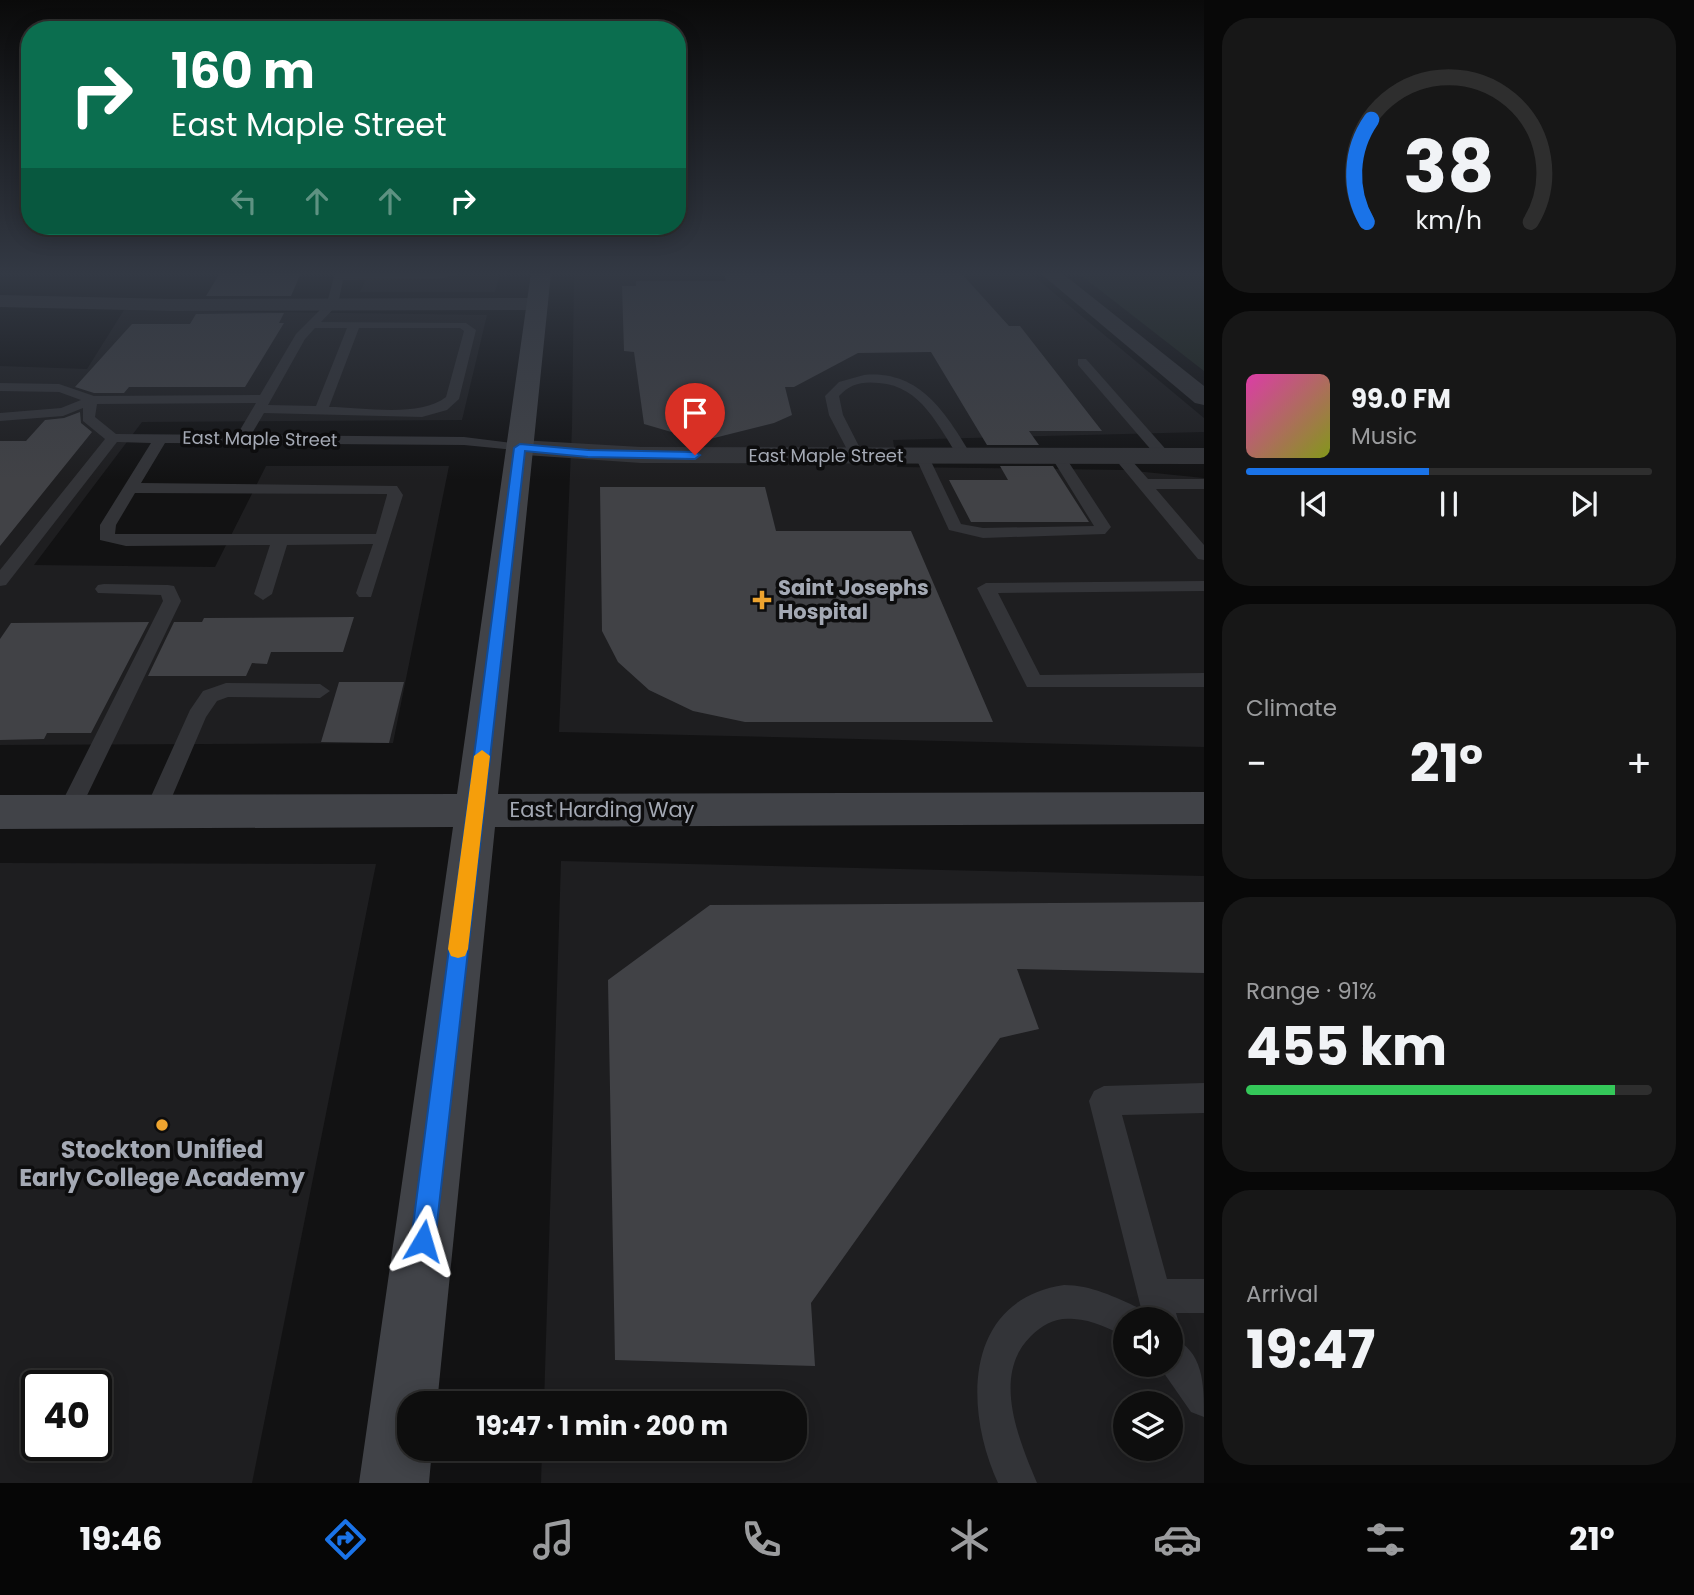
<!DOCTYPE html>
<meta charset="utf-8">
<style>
:root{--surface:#0e0e0e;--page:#171717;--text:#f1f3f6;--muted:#9b9c9e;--line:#2e2e2e;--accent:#1a73e8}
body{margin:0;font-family:Poppins,sans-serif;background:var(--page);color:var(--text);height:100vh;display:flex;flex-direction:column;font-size:26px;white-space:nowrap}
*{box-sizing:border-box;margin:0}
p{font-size:23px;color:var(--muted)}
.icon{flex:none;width:38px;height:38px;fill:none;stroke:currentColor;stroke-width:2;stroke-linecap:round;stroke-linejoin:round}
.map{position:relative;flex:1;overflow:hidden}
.drawer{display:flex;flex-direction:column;gap:18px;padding:18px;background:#080808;width:490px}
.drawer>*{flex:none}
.banner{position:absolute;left:21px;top:21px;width:665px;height:214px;border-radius:28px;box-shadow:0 4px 18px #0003,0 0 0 2px var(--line);background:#0b6e4f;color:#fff;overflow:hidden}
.tools{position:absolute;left:1113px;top:1307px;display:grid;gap:14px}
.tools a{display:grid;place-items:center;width:70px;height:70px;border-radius:50%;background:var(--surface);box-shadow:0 4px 18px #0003,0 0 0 2px var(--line);font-size:35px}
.speed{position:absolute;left:21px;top:1370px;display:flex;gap:14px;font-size:35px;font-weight:700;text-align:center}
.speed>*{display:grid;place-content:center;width:91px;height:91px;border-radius:50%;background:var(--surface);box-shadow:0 4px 18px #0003,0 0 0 2px var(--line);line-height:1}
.speed .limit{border:4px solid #111;border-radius:10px;background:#fff;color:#111}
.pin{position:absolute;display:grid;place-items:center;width:60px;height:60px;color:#fff;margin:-72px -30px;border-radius:50% 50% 50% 0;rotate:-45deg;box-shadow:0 0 7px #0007}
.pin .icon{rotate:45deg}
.me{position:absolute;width:77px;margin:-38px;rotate:7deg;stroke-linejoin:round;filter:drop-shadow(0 0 5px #0008)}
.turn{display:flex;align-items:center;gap:24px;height:147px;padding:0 35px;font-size:32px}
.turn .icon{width:91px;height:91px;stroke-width:2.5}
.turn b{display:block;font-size:49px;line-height:60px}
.lanes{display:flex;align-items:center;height:66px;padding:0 35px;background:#0003;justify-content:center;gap:35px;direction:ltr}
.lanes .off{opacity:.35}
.big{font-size:52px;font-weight:700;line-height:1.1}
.drawer .widget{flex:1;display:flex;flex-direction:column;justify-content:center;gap:10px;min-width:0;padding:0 24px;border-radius:28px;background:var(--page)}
.drawer .dial{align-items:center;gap:0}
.dial svg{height:182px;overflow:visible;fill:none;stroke:var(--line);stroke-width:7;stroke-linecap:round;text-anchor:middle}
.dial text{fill:var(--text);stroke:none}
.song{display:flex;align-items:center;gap:21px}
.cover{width:84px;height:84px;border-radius:10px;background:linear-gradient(135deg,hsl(320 70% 55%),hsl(70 70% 35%))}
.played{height:7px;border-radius:4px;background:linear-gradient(90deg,var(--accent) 45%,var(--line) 45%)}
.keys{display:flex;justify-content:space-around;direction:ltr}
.heat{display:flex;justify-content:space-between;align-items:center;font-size:38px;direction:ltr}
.charge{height:10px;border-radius:5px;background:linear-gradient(90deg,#34c759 91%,var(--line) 0)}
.trip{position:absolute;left:397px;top:1391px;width:410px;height:70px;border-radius:28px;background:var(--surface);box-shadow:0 4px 18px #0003,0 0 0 2px var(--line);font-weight:700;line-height:70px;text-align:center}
.menu{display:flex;height:112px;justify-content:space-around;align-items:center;background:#060606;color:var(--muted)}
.menu .icon{width:49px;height:49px}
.menu .active{color:var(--accent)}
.menu b{font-size:32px;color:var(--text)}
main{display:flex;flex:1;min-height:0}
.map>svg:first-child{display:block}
.built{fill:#1e1e20;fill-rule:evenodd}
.green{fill:#1e261f}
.building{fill:#414246}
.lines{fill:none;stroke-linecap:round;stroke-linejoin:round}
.lane{fill:#333438;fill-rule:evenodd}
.street{fill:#333438;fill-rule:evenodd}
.secondary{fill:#414348;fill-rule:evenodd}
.route{fill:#1a73e8;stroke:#114b97;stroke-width:2}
.slow{fill:#f59e0b}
.poi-dot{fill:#eea42f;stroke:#0d0d0e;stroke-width:2.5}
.labels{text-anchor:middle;stroke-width:7;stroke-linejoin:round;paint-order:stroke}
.far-street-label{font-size:18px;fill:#a4a9b4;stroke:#0d0d0e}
.poi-label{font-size:21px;font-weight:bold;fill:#a4a9b4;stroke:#0d0d0e;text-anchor:start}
.street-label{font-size:21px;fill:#a4a9b4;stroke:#0d0d0e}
.near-poi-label{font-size:24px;font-weight:bold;fill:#a4a9b4;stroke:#0d0d0e}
</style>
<main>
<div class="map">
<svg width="1204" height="1483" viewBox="0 0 1204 1483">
<rect width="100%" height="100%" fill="#121213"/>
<g class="built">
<polygon points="369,273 500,273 495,292 360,292"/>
<polygon points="574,273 1030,273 1204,418 1204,432 893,440 897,467 1125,470 1204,478 1204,747 559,732 572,427"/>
<polygon points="124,310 487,315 462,420 142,422 34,565 215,567 266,466 449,466 393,743 0,745 0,366 87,369"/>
<path d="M561,861L1204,876V1483H541L542,1449H794V1404L544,1403ZM1125,1320H1171V1365H1125ZM1125,1404H1171V1449H1125Z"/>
<path d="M0,863L376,864L252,1483H0ZM37,1386H96V1446H37Z"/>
</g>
<polygon class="green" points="1078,273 1204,273 1204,371"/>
<g class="building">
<polygon points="220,273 301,273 291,296 206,296"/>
<polygon points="724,273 961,273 1009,326 1020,326 1102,431 1029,431 1039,445 987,445 931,352 858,353 794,387 785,387 792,415 774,423 702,441 644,424 634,352 624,351 622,286 636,286 636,281 726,281"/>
<polygon points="284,313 279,323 284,323 245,387 129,387 124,393 94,393 75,387 132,324 190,324 196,314"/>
<polygon points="80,412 81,423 92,432 0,546 0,441 26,441 45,420 64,418"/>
<polygon points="1000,466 1053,466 1089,522 971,522 949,480 1008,480"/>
<polygon points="600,487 765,487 776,531 911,531 993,722 745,722 693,711 649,690 618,662 602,631"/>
<polygon points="354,617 343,652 271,652 267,664 252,663 246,676 148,676 174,622 202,622 204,618"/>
<polygon points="149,622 91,733 47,733 44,739 0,740 0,639 11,623"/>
<polygon points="339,682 404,682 389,743 321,742"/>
<polygon points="1204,902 1204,973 1017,969 1039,1029 1000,1038 811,1303 815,1366 615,1360 608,980 710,905"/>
</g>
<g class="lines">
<g class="lane">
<path d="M335,273H462L439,279L343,280L338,304L321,322L466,323L476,330L459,399L447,410L422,417L264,413L251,435L464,437L520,444L525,445V451L464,445L165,443L141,483L397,486L403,495L371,597H359L356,593L373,544L287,545L272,594L263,600L254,594L270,545L126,546L100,540V525L151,443L117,442L6,585L0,586V570L105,439L83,421V408L63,416L0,421V413L61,408L81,400L59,392L0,391V383L59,384L94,396L260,395L296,334L327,303ZM315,328H347L316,406L268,405L305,339ZM359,328H460L464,331L446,397C420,418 362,407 329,407ZM256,403L237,435L116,434L95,417L97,404ZM135,493L387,494V495L376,534H115L116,525Z"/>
<polygon points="1078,359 1086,359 1169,453 1169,459 1159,459 1078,365"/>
<path d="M864,375C921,370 946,414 972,456L970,459H960C938,427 922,386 879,383C862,381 850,384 839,396L843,415L864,456L857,460L852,459L829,415L825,396L839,382Z"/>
<polygon points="1057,451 1062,452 1111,527 1105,534 983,538 949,530 915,456 922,452 927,453 961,524 983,528 1094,526 1050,455"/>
<polygon points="1120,452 1125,453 1148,479 1204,479 1204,489 1156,489 1204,545 1204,560 1198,559 1115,459 1115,453"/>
<polygon points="1204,581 1204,591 998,593 1040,675 1204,673 1204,687 1027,687 977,588 986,583"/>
<polygon points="104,584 168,585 174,586 181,601 79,812 76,818 68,821 60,818 57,812 163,601 161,595 98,593 95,589 98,585"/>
<polygon points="226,683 320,684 330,691 320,698 228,697 217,701 206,717 163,818 155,821 147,818 144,812 190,710 203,691"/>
<polygon points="1204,1083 1204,1113 1122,1115 1167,1279 1204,1279 1204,1313 1176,1313 1178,1320 1171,1333 1171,1320 1144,1320 1089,1101 1094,1091 1104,1086"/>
<path d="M1064,1285C1091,1285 1115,1297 1139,1308L1144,1320H1125V1336C1109,1329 1093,1320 1074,1319C1056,1317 1043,1324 1031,1336C991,1375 1019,1440 1037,1483H998C964,1409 963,1300 1064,1285Z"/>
<path d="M1171,1337C1204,1351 1204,1384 1204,1417L1191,1412L1159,1366L1171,1365Z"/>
</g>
<g class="street">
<polygon points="1040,273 1062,273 1204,386 1204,405 1195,403"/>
<polygon points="0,295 172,299 538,298 548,304 538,310 172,311 0,307"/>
<polygon points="520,440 641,447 1204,448 1204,464 641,463 511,454 507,448 511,442"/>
</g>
<polygon class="secondary" points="531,273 551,273 498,794 1204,792 1204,824 495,827 437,1404 410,1404 410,1449 432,1449 429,1483 359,1483 453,827 0,829 0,795 457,794"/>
</g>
<linearGradient id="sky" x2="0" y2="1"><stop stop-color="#0a0a0a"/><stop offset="0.57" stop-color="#333944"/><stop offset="1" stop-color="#333944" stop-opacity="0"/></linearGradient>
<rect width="1204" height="480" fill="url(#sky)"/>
<polygon class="route" points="520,444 588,450 695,452 700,455 695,459 588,457 525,451 435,1241 431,1250 423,1253 414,1250 411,1241 514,448"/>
<polygon class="slow" points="482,750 490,756 468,949 465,956 458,958 451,956 448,949 474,756"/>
<g class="poi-dot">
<path d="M758.5 589.5h7v7h7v7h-7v7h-7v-7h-7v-7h7z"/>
<circle cx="162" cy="1125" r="7"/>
</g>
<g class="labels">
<g class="far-street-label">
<text transform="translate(260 439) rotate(1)" y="6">East Maple Street</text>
<text x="826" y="462">East Maple Street</text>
</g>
<g class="poi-label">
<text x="778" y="595">Saint Josephs<tspan x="778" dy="24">Hospital</tspan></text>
</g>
<g class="street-label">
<text x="602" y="817">East Harding Way</text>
</g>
<g class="near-poi-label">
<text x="162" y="1158">Stockton Unified<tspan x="162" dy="28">Early College Academy</tspan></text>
</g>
</g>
</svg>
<div class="tools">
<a><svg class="icon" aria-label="sound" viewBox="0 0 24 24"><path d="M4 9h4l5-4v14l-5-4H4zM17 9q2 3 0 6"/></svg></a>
<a><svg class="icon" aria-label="layers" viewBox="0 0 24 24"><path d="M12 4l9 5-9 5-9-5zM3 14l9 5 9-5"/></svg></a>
</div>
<div class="speed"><div class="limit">40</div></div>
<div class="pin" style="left:695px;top:455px;background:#d93025"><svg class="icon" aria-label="arrive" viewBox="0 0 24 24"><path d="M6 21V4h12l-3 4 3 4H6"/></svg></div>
<svg class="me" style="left:423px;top:1241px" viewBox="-20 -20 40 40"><path d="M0-17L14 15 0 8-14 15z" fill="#1a73e8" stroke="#fff" stroke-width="4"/></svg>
<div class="trip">19:47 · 1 min · 200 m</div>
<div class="banner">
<div class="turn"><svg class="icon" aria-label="right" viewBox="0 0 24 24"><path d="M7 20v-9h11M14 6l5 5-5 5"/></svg><div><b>160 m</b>East Maple Street</div></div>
<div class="lanes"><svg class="icon off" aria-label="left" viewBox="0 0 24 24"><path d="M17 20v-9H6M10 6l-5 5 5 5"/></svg><svg class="icon off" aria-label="ahead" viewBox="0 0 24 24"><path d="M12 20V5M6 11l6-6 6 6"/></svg><svg class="icon off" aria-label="ahead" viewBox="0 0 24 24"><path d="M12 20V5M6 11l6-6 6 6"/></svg><svg class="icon" aria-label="right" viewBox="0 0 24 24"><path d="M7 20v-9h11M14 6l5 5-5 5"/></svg></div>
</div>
</div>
<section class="drawer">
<div class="widget dial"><svg viewBox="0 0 100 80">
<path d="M14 69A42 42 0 1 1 86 69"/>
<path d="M14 69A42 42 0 0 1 16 24" stroke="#1a73e8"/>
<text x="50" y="56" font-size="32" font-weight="700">38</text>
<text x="50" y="72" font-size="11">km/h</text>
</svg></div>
<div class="widget">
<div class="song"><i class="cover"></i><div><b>99.0 FM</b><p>Music</p></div></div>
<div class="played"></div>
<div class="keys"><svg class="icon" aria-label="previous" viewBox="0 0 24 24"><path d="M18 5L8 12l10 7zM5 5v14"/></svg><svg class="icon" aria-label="pause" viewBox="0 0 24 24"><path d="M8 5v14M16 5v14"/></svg><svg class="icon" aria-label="next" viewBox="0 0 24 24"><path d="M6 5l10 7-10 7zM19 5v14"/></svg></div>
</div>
<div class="widget"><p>Climate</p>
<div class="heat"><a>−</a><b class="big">21°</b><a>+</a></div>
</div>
<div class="widget"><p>Range · 91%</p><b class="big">455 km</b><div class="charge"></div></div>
<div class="widget"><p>Arrival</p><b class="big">19:47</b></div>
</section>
</main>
<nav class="menu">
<b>19:46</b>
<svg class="icon active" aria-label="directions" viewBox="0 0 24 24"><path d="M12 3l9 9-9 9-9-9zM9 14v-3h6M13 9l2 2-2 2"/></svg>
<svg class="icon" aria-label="music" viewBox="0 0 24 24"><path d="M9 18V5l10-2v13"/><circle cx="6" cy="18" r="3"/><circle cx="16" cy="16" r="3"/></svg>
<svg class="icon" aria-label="phone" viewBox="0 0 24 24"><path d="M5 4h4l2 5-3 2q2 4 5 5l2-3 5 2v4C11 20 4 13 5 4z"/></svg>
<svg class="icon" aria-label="climate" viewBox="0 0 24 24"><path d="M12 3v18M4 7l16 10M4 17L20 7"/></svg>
<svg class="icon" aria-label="car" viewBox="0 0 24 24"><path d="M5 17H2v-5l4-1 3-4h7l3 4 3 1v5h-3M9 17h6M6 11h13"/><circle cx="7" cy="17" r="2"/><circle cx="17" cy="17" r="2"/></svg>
<svg class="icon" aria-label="filters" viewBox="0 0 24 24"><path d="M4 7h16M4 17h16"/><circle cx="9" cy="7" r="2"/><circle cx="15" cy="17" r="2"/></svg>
<b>21°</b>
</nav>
